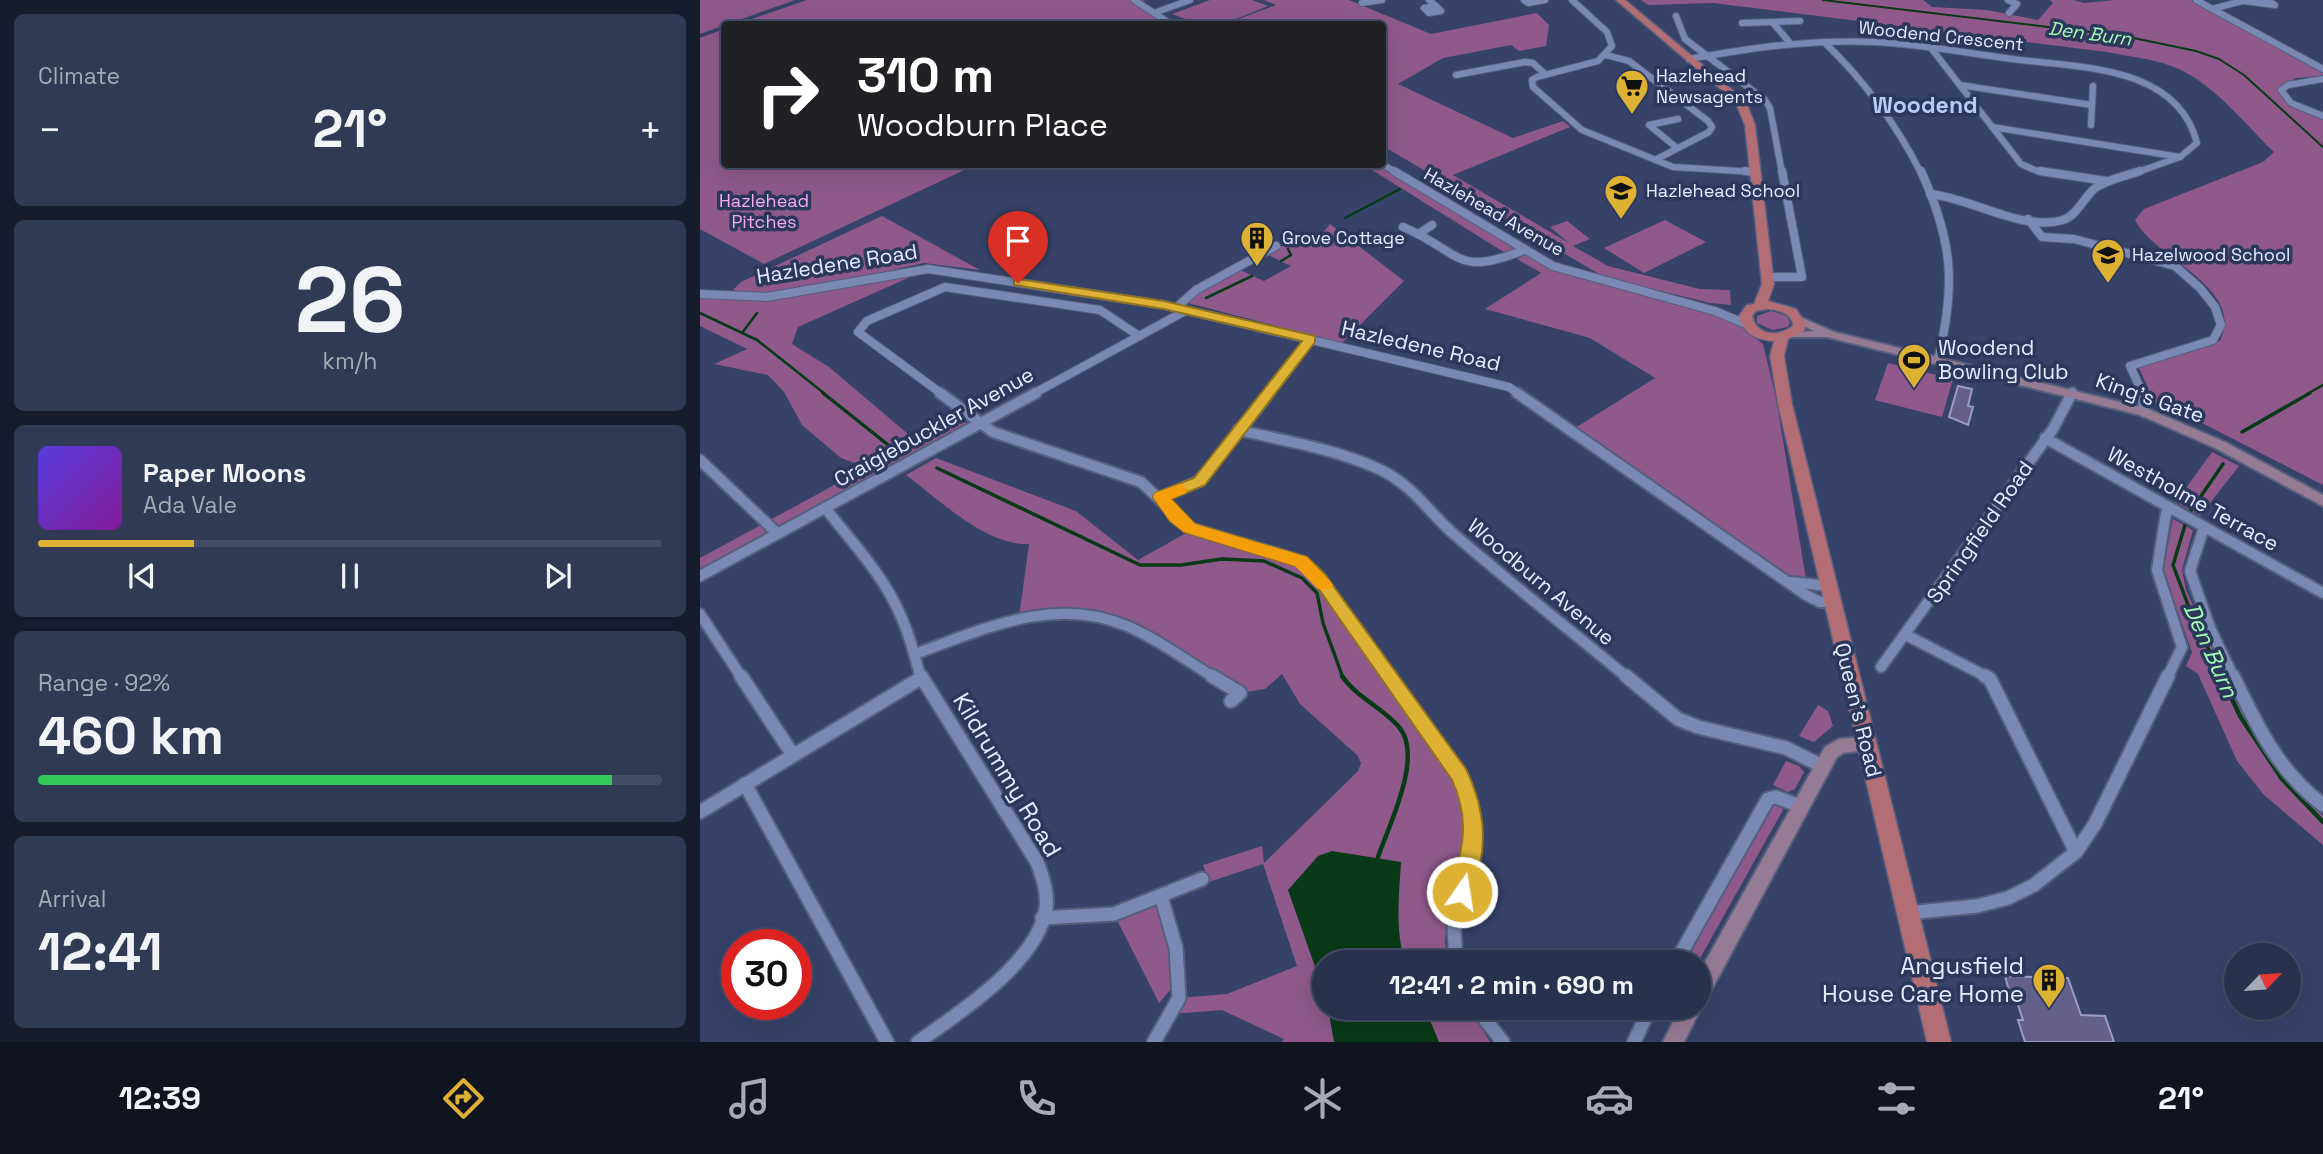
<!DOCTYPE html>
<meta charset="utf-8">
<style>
:root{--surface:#28324e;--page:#303a55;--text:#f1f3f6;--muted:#a5aab6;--line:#444d66;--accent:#ddb133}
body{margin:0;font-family:"Space Grotesk",sans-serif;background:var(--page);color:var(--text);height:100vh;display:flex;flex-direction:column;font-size:26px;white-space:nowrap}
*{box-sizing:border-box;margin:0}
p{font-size:23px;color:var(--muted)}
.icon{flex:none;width:38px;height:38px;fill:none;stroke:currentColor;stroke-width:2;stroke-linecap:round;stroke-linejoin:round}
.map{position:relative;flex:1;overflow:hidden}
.side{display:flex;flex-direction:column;gap:14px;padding:14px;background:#161c2b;width:700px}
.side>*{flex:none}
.hud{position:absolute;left:21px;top:21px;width:665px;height:147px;border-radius:7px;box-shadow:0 7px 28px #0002,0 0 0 2px var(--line);background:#202124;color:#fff;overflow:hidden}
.needle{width:46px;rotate:65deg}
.buttons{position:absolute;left:1524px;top:943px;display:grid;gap:14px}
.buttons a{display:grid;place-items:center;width:77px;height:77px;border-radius:50%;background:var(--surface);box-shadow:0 7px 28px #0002,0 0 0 2px var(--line);font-size:35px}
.speed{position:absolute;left:21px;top:929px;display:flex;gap:14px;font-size:35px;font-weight:700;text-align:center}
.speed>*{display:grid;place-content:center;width:91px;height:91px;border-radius:50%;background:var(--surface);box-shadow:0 7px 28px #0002,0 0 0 2px var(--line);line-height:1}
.speed .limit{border:10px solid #d22;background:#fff;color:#111}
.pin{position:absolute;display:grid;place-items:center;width:60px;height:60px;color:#fff;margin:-72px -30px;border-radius:50% 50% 50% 0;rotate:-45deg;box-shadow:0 0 7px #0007}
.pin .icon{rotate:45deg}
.me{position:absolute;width:77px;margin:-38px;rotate:13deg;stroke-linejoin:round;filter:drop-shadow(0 0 5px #0008)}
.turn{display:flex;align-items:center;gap:24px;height:147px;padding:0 21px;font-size:32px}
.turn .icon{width:91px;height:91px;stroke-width:2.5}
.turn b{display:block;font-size:49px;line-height:60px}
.big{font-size:52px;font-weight:600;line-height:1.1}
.side .tile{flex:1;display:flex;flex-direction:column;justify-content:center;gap:10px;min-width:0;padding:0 24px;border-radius:10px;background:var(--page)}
.side .dial{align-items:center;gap:0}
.dial b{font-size:91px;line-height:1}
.song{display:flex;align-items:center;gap:21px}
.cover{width:84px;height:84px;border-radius:10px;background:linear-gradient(135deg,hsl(250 70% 55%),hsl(290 70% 35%))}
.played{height:7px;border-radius:4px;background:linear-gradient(90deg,var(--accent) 25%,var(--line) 25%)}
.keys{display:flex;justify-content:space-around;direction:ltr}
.heat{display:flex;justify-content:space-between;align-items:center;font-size:38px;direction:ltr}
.charge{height:10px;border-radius:5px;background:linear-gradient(90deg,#34c759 92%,var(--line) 0)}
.trip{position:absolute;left:612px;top:950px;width:399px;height:70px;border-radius:35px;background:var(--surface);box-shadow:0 7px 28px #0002,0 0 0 2px var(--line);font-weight:600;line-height:70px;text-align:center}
.tab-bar{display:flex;height:112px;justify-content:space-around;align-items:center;background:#10141f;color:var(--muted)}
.tab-bar .icon{width:49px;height:49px}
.tab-bar .on{color:var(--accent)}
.tab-bar b{font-size:32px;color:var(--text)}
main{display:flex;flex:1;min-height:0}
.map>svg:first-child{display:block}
.green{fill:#8f598c}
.water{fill:#093a17}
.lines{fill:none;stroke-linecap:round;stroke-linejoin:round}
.stream-far3{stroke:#093a17;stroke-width:2}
.stream-far2{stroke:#093a17;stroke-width:2.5}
.stream-far1{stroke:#093a17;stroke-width:3.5}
.stream{stroke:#093a17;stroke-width:4.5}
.building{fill:#646089;stroke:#9e9ac8;stroke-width:2}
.street-far3-casing{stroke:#555f7d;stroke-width:8}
.street-far2-casing{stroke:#555f7d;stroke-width:10}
.street-far1-casing{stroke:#555f7d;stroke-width:14}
.street-casing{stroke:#555f7d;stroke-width:17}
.secondary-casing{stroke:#555f7d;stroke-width:4}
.primary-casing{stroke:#555f7d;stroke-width:3}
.street-far3{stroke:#7989b3;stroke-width:6}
.street-far2{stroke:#7989b3;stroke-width:8}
.street-far1{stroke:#7989b3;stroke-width:10}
.street{stroke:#7989b3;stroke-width:13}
.secondary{fill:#967b94;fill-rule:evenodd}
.primary{fill:#b26d75;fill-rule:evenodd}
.route{fill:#ddb133;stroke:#907321;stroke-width:2}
.slow{fill:#f59e0b}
.labels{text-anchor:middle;stroke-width:7;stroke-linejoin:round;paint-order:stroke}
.far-street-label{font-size:18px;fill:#e5ecff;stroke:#2b385c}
.far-poi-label{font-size:18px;fill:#e5ecff;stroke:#2b385c;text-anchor:start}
.far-park-label{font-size:18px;fill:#f7aaf2;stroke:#2b385c}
.far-water-label{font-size:19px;font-style:italic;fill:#a4fab3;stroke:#2b385c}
.street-label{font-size:21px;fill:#e5ecff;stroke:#2b385c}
.poi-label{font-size:21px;fill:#e5ecff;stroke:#2b385c;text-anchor:start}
.far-district-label{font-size:23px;font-weight:bold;fill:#b9caf7;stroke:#2b385c}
.water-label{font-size:23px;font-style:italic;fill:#a4fab3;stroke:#2b385c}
.near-street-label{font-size:24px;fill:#e5ecff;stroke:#2b385c}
.near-poi-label{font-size:24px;fill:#e5ecff;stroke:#2b385c;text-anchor:end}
</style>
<main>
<section class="side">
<div class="tile"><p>Climate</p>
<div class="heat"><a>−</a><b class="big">21°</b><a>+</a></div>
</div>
<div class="tile dial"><b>26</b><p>km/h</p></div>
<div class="tile">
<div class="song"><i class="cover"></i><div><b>Paper Moons</b><p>Ada Vale</p></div></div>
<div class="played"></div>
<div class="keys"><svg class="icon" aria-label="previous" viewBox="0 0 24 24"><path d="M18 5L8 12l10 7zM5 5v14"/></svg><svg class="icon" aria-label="pause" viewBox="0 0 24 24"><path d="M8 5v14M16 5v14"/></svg><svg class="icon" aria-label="next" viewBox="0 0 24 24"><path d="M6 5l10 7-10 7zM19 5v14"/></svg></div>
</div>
<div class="tile"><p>Range · 92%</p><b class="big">460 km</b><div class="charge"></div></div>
<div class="tile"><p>Arrival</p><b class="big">12:41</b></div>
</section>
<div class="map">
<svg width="1623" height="1042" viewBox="0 0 1623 1042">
<rect width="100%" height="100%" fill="#364268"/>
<g class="green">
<polygon points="0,0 95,0 0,34"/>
<polygon points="107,0 443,0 461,21 443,24 37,24"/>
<path d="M510,0H552L568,6C525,23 518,32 472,14Z"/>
<polygon points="564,0 649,0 731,34 837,13 849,25 846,46 819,51 811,45 743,58 698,84 813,138 863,121 870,127 753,175 869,243 850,227 867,221 890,239 873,246 908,266 1000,289 1030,290 1031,305 1010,303 904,277 683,146 682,24 525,24 576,5"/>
<path d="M941,0H1223L1232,7L1287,10L1338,20L1353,3L1350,0H1374L1384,3L1414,0H1491L1623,72V76L1596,78L1578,88C1582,105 1608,110 1623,117V485L1494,419L1455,403L1438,366L1520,341C1546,287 1454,259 1435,220L1444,209L1563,162L1574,152C1545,124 1516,87 1481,70C1458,59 1431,57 1407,52L1013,3L948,5Z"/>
<polygon points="24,29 24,164 275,165 64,264 0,229 0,38"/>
<polygon points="664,165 679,165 817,248 807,254"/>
<polygon points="182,216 280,270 224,263 111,288 64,295 33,290 41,282"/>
<polygon points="965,220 1006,242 944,273 904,248"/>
<path d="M630,224L704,281L642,343L484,302L538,269L564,281L591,266L564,253C586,239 613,249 630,224Z"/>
<polygon points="826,254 855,270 873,276 1027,316 1063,344 1076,398 1106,579 1085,575 875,428 955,378 890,338 785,309 841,273 817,259"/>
<polygon points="228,269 98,327 92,344 129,367 215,440 258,416 272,428 0,576 0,558 162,470 154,463 141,458 102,425 84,392 68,375 14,364 47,349 0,326 0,294 67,297"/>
<polygon points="1071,311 1087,316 1090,323 1088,327 1072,330 1057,323 1057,316"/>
<polygon points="1188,363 1253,379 1242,417 1175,400"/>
<polygon points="1512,452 1539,466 1500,516 1476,502"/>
<path d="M236,458L376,511L438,560L488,532L589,562L604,569L754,778L764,800L768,838L749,910L745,941L748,962H625V1008H770L790,1042H582L584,1039L522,1010L471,1014L479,998L527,994L597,966L563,864L509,882L503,865L562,846L564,863L658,771L661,763L657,755L600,704L582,674L565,689L540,693L408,619L319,617L329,544C286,546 240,500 206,475Z"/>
<path d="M1473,519L1493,530L1482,570L1486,590C1524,671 1554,755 1623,816V845L1564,795L1537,761L1498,674L1486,666L1492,652L1463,570Z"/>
<polygon points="1118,705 1128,711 1133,726 1114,742 1099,736"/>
<polygon points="1086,761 1099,766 1104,772 1095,789 1088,792 1073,785"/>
<polygon points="1079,804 1083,810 998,962 985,962 1074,805"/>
<polygon points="461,896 479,980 459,1003 414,914"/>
</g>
<g class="water">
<path d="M632,851L701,862C699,896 695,929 705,962H625V995L588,890L618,856Z"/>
<polygon points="628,1008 725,1008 739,1042 634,1042"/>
</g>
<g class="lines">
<polyline class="stream-far3" points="1123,0 1424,36 1496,51 1519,59 1544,75 1623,147"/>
<g class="stream-far2">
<polyline points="645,218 700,189"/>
<polyline points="581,261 591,255 588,249"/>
<polyline points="506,298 552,276"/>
<polyline points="0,313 57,340 125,394"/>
<polyline points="42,333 57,313"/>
<polyline points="1607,394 1623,385"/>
</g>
<g class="stream-far1">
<polyline points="123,393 192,448"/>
<polyline points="1542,432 1610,393"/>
<polyline points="237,468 440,565 481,565 522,559 564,561 602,578 617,593 623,623 643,678"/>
<polyline points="1522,678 1488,605 1473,565 1488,515 1523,464"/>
</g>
<g class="stream">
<path d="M642,676C656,697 683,708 699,727C724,756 689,825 678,857"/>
<polyline points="1521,676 1540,716 1582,779 1623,822"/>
</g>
</g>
<g class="building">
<polygon points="1258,386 1272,389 1268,406 1273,407 1268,425 1249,417"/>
<polygon points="1305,976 1368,978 1381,1015 1405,1016 1414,1042 1325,1042 1318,1020 1323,1020 1316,999 1311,998"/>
</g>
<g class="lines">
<defs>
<g id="street-far3">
<polyline points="434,0 471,24"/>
<polyline points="729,0 736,6"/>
<polyline points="824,0 828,3 845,0"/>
<polyline points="872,0 907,32 912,46 898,61 837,77 832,80 833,87 882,130 973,167 1055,172"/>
<polyline points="1308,0 1317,4 1309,13"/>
<polyline points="1496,0 1623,69"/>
<polyline points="1544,1 1575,5 1566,0"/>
<polyline points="662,3 682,0"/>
<polygon points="736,6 741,11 729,13 724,8"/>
<polyline points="1512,9 1546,0"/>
<polyline points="454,13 490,0"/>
<polyline points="976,16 985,39 1065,100 1070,108 1082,173"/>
<polyline points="1042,23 1100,21"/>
<polyline points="1073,23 1091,44"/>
<path d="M1124,42C1164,80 1196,124 1221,173"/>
<polyline points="1231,48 1321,164 1337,171 1352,173"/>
<polyline points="906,55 929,61 1008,121 1012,127 1009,132 955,160"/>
<path d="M989,59C1050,48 1112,39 1174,42C1221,44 1266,53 1312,59C1377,68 1477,64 1497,143L1480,157L1435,173"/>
<polyline points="756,75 825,62 833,63 845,74"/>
<polyline points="1623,79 1588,85 1581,90 1591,103 1623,116"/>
<polyline points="1260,85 1392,105"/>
<polyline points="1391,125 1393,86"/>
<polyline points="1292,127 1480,157"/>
<polyline points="977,148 949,125 978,119"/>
<polyline points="682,164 697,173"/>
</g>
<g id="street-far2">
<polyline points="694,171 853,266 1015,311 1046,324"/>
<polyline points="1045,171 1055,172"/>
<path d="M1221,171C1253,242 1256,284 1238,360"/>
<polyline points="1340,171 1406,181"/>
<path d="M1230,194C1271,198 1324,232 1363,220C1376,216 1384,198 1394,189C1405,180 1426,176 1440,171"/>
<polyline points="1328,219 1342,237 1374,239 1475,266 1500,288 1515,307 1521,325 1513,340 1430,366 1443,394"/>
<path d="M703,227C762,252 755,278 824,250"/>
<polyline points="720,233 732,225"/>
<polyline points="1067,277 1102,277 1082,171"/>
<polyline points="0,294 67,297 228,269 464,305 809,387 819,394"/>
<polyline points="476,308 496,290 576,246"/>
<polyline points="242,394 158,332 167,321 245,287 400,310 439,336"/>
<polyline points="333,394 485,311"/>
<polyline points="568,394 611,339"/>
</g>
<g id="street-far1">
<polyline points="240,393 293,432 441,482 490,528 601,561 618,577 690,678"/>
<polyline points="817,393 1106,595 1120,602 1132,602"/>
<polyline points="1443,393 1444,412"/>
<path d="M538,430C586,441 636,449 681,470C715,487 729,513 756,536C813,585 871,631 928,678"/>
<polyline points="1345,438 1623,593"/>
<polyline points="0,460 77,533"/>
<polyline points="461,497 500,481 569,393"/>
<path d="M125,508C153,543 186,578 203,621C211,639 215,659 221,678"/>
<polyline points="1504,527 1490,571 1510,628 1534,678"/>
<polyline points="0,576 336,393"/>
<polyline points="1091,582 1128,586"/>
<polyline points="0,614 42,678"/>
<polyline points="1208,636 1289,678"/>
<path d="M215,654C284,629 354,595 427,626C458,639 487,661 515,678"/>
<polyline points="1181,667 1353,429 1372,393"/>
<polyline points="1467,678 1482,647 1457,570 1466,513 1471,508"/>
</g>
<g id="street">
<polyline points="41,676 93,755"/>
<polyline points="512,676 540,693 531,701"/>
<polyline points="689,676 759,774 768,795 775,834 754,928 756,962"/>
<polyline points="926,676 978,719 998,727 1086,748 1122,766"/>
<polyline points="1285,676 1290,679 1376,852"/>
<path d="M1533,676C1557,726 1578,771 1623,805"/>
<polyline points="45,784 187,1042"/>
<polyline points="0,812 221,678"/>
<polyline points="1208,913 1277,906 1308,898 1334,885 1376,852 1395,824 1468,676"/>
<polyline points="342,918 414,914 502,879"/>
<polyline points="976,962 1068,799 1076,797 1100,806"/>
<polyline points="776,1008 803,1042"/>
<path d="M218,1042C259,1013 337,963 346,909C348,892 343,878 337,862L221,676"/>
<polyline points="454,1042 479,998 476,948 461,896"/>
<polyline points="934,1042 950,1008"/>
</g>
<g id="secondary">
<polygon points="1098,316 1134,332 1448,409 1525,442 1623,495 1623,506 1515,448 1440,415 1127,337 1085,337 1085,333 1114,331 1094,321 1092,319"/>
<polygon points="1167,737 1173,739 1175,744 1173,749 1143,753 1137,757 1006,1000 999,1003 999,973 1125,747 1139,739"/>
<polygon points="999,1004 1001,1008 984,1042 963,1042 980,1008 999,1008"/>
</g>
<path id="primary" d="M916,0H925L1036,93L1048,107L1055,125L1074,284L1068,301L1096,309L1106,324L1104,331L1088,339L1084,356L1092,404L1251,1042H1227L1078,404L1070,356L1074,341C1057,340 1043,334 1039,316L1047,305L1054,304L1062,284L1045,125L1038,108L1030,97ZM1067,309C1079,310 1092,313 1093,326C1078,337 1057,336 1052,316L1056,311Z"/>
</defs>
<use href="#street-far3" class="street-far3-casing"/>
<use href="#street-far2" class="street-far2-casing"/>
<use href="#street-far1" class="street-far1-casing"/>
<use href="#street" class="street-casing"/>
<use href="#secondary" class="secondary-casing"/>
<use href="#primary" class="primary-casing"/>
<use href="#street-far3" class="street-far3"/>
<use href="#street-far2" class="street-far2"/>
<use href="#street-far1" class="street-far1"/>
<use href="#street" class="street"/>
<use href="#secondary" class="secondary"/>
<use href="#primary" class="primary"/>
</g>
<path class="route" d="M318,279L464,301L615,336V342L505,485L471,499L495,524L607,557L624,573L766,769C787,813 789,853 769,899L762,902L754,899L751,892C762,848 771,823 752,780L613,581L595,566L484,532L470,521L453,497L455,493L494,478L602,341L464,309L314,285V280Z"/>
<polygon class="slow" points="480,484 488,490 486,493 471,499 495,524 607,557 630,581 633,585 630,589 618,589 595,566 484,532 470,521 453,497 455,493"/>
<defs>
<symbol id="supermarket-pin" viewBox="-11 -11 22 30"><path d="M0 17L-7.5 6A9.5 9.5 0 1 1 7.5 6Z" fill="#ddb133" stroke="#2b385c"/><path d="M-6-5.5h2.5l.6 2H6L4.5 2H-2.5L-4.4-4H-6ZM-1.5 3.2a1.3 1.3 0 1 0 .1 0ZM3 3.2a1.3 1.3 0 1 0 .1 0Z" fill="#111"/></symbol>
<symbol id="school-pin" viewBox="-11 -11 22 30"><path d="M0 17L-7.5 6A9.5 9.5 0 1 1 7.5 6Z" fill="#ddb133" stroke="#2b385c"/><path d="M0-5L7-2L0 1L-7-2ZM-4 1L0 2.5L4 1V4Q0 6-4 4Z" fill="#111"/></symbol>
<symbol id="building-pin" viewBox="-11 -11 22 30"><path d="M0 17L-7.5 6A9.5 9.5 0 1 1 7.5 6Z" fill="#ddb133" stroke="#2b385c"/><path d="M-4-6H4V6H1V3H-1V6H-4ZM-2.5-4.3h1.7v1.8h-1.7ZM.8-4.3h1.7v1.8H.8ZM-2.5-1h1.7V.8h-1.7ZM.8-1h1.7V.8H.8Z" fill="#111"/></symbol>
<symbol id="stadium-pin" viewBox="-11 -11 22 30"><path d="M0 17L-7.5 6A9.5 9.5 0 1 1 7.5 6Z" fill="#ddb133" stroke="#2b385c"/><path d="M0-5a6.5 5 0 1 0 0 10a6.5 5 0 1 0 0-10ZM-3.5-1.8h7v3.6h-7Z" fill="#111"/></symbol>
</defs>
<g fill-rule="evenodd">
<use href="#supermarket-pin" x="913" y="67" width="38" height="52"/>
<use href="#school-pin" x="902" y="172" width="38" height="52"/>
<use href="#building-pin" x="538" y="219" width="38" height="52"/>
<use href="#school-pin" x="1389" y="236" width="38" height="52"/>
<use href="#stadium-pin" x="1195" y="341" width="38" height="52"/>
<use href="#building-pin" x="1330" y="961" width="38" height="52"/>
</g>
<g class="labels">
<g class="far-street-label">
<text transform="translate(1241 36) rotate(6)" y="6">Woodend Crescent</text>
<text transform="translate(794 212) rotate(30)" y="6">Hazlehead Avenue</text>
</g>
<g class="far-poi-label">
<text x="956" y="82">Hazlehead<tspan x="956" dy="21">Newsagents</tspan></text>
<text x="946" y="197">Hazlehead School</text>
<text x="582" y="244">Grove Cottage</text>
<text x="1432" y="261">Hazelwood School</text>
</g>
<g class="far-park-label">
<text x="64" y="207">Hazlehead<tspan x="64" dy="21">Pitches</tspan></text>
</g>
<g class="far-water-label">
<text transform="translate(1390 33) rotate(8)" y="7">Den Burn</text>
</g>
<g class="street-label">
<text transform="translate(137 264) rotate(-9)" y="7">Hazledene Road</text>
<text transform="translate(721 346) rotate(13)" y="7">Hazledene Road</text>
<text transform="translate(1450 398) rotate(19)" y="7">King's Gate</text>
<text transform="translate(234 427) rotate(-29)" y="7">Craigiebuckler Avenue</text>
<text transform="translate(1493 499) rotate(29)" y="7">Westholme Terrace</text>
<text transform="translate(1280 532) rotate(-55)" y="7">Springfield Road</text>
<text transform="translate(841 582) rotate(40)" y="7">Woodburn Avenue</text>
<text transform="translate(1158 710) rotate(76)" y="7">Queen's Road</text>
</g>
<g class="poi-label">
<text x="1238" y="355">Woodend<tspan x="1238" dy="24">Bowling Club</tspan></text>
</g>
<g class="far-district-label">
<text x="1225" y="113">Woodend</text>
</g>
<g class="water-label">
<text transform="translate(1511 650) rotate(66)" y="8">Den Burn</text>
</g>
<g class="near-street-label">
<text transform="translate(307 775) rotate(59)" y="8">Kildrummy Road</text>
</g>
<g class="near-poi-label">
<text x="1324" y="974">Angusfield<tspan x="1324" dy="28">House Care Home</tspan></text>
</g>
</g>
</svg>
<div class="buttons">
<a><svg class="needle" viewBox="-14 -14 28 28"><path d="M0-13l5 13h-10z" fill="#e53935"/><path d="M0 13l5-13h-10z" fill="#a5aab6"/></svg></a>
</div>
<div class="speed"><div class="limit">30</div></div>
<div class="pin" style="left:318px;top:283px;background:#d93025"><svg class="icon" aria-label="arrive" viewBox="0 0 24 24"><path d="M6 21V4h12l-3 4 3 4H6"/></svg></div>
<svg class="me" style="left:762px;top:892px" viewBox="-20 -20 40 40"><circle r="17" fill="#ddb133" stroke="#fff" stroke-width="3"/><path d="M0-11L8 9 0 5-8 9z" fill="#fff"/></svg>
<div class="trip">12:41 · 2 min · 690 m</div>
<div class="hud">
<div class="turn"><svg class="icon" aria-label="right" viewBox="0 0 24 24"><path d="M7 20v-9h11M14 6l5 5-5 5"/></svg><div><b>310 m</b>Woodburn Place</div></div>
</div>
</div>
</main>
<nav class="tab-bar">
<b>12:39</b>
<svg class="icon on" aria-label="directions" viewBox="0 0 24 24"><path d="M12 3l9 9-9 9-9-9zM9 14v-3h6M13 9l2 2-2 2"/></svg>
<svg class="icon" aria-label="music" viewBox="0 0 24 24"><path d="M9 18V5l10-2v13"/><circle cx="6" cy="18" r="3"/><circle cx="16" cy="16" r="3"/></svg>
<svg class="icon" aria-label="phone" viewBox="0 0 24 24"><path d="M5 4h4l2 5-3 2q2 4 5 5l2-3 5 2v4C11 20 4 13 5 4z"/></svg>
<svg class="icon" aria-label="climate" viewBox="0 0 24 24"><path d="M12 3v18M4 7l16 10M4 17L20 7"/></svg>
<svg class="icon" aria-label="car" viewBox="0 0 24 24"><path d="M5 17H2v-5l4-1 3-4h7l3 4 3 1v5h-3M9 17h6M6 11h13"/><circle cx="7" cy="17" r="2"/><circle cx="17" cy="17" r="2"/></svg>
<svg class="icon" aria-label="filters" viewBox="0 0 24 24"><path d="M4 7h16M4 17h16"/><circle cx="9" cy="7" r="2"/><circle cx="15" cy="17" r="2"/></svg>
<b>21°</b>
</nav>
